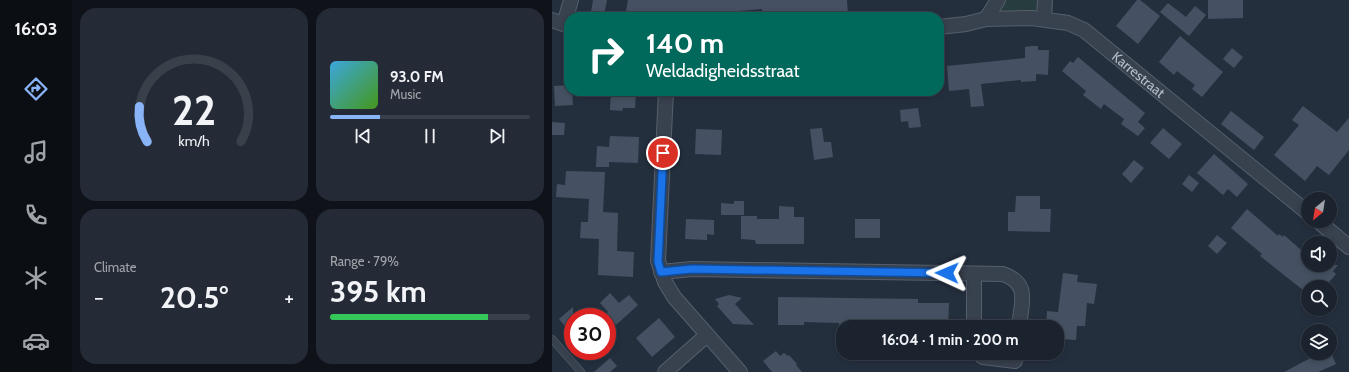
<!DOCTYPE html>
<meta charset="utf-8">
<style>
:root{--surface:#1b232e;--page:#242b36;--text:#f1f3f6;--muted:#a0a4aa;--line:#39404a;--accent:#8ab4f8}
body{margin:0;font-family:Cabin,sans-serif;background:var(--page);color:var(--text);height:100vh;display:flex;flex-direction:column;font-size:15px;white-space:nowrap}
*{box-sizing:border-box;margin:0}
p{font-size:13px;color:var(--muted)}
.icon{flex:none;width:22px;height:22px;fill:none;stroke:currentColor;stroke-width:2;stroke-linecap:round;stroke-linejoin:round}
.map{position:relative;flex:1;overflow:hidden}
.drawer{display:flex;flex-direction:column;gap:8px;padding:8px;background:#0f1319;width:480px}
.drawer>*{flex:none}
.guide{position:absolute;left:12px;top:12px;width:380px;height:84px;border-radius:16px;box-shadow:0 2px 6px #0003,0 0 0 1px var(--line);background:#00695c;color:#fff;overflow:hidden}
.needle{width:26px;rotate:210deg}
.buttons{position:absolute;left:749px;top:192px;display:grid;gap:8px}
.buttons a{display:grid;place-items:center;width:36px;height:36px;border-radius:50%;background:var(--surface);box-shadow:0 2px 6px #0003,0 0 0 1px var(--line);font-size:20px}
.speed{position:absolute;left:12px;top:308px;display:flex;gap:8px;font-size:20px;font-weight:700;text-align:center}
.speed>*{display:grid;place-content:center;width:52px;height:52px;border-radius:50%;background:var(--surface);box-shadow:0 2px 6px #0003,0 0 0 1px var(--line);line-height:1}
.speed .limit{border:6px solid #d22;background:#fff;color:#111}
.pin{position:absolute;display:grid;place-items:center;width:34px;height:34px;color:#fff;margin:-17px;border:2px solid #fff;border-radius:50%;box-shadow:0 1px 4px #0007}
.me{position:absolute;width:44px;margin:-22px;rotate:271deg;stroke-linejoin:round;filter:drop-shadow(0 0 3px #0008)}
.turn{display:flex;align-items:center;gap:14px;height:84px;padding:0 16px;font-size:18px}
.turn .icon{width:52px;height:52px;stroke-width:2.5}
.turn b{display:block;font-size:28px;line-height:34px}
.big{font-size:30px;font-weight:700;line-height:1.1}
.drawer .tile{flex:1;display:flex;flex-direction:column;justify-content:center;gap:6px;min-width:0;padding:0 14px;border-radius:16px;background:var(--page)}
.drawer .dial{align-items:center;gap:0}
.dial svg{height:104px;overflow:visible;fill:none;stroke:var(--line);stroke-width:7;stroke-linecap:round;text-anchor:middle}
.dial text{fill:var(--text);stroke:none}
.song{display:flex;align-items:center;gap:12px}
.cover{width:48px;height:48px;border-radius:6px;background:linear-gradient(135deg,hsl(200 70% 55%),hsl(100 70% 35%))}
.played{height:4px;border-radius:2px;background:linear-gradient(90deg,var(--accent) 25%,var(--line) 25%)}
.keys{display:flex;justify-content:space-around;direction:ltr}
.heat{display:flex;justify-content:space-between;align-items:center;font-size:22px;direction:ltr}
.charge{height:6px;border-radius:3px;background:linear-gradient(90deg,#34c759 79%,var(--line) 0)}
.drawer .tiles{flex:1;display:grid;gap:8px;grid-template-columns:repeat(2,1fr)}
.trip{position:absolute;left:284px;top:320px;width:228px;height:40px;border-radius:16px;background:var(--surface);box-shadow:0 2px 6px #0003,0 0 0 1px var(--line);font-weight:700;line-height:40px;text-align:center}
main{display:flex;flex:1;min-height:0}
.menu{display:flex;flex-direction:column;width:72px;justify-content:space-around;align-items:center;background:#0b0e12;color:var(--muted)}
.menu .icon{width:28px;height:28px}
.menu .selected{color:var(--accent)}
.menu b{font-size:18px;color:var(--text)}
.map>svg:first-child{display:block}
.green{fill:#263c3f}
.building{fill:#455162}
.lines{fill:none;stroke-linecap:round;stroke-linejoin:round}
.service-casing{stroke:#565f6c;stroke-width:8}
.minor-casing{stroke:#565f6c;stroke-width:16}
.service{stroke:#38414e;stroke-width:7}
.minor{stroke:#38414e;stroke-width:14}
.route-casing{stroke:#114b97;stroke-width:10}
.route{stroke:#1a73e8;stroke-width:7}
.labels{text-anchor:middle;stroke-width:4;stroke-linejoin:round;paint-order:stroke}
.street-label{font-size:14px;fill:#b4bcc9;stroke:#1d2633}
</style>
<main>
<nav class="menu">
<b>16:03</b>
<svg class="icon selected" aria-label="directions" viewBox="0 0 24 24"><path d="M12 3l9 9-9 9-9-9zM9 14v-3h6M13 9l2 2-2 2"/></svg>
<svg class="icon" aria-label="music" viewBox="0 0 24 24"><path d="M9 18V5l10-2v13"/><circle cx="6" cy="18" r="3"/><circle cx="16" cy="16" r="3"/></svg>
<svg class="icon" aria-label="phone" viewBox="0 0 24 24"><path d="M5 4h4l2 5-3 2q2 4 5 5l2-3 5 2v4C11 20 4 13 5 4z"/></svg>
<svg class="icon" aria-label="climate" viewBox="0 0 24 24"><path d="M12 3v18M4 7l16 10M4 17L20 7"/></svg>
<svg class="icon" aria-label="car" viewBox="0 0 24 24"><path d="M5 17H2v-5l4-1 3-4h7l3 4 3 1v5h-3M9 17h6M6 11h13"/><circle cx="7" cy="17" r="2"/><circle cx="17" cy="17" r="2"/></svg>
</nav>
<section class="drawer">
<div class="tiles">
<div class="tile dial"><svg viewBox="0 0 100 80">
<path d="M14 69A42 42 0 1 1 86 69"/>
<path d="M14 69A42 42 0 0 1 8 42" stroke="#8ab4f8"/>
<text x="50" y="56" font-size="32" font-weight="700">22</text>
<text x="50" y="72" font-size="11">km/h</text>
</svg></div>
<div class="tile">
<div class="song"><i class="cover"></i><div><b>93.0 FM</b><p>Music</p></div></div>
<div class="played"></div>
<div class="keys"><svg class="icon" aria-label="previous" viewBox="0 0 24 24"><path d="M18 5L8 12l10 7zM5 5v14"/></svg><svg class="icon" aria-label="pause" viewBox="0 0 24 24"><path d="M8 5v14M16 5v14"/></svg><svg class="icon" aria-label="next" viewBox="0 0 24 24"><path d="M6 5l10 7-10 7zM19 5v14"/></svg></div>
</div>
<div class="tile"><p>Climate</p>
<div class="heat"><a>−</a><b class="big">20.5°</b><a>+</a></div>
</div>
<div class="tile"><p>Range · 79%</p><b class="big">395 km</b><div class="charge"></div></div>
</div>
</section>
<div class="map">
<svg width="797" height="372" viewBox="0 0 797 372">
<rect width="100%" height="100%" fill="#242f3e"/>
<polygon class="green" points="452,0 487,0 486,14 445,13"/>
<g class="building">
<polygon points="41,0 55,0 52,15 39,12"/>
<polygon points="76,0 295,0 296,15 270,17 211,17 210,9 176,12 176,17 73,17"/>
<polygon points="585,0 588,0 608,16 586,44 564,26"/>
<polygon points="656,0 691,0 691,18 656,19"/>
<polygon points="616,3 634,17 643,6 654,15 637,36 608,12"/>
<polygon points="628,36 671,72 650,97 640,89 643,85 625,71 622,75 607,62"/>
<polygon points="480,46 486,46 486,50 497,50 496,75 484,74 484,81 469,82 469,80 429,84 432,106 419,107 417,89 397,91 395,66 473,58 473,47"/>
<polygon points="680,48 691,57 682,68 671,59"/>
<polygon points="526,57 593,113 586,122 593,128 586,136 569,124 572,119 552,104 549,109 531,95 534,91 510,71 518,61 521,63"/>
<polygon points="17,85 17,91 20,91 21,105 3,106 2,86"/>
<polygon points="59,91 84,91 83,108 71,108 70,111 58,110"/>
<polygon points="751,106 785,132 797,118 797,150 777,175 765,166 753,181 722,155 747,125 740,120"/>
<polygon points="366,108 369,127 357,128 356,121 349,122 348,110"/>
<polygon points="679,111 712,137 702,150 669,124"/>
<polygon points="0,122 13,123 12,135 0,135"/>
<polygon points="270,128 272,142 279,142 281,157 262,160 258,129"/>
<polygon points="611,128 630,144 617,159 598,143"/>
<polygon points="144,129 170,130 169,155 143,154"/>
<polygon points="58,136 87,137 86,163 57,162 57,167 44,167 45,146 57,147"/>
<polygon points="662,154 696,184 685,197 676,189 671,195 645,173"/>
<polygon points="582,160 592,168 579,183 570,174"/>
<polygon points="14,171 53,172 51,212 66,213 65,251 82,252 81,277 46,275 47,239 28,238 29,222 36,222 37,199 4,197 5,184 13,185"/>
<polygon points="637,175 647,183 640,192 630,184"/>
<polygon points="464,196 488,196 488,209 499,209 498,232 456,231 456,212 463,212"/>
<polygon points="182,201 192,201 192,215 169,215 169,203 182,204"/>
<polygon points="227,206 242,207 242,217 252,217 252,244 204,244 203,240 189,239 189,216 205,216 205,219 227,219"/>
<polygon points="695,209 726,236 727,234 731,237 732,235 756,256 756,265 786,265 781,271 784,274 773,287 756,287 756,294 708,256 710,254 679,228"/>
<polygon points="134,219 162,220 162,235 155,234 155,240 133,239"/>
<rect x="303" y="219" width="25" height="19"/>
<polygon points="665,235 675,243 665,254 656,246"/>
<polygon points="511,273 526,275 525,282 545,284 542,304 535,303 533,326 525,326 524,340 510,339 511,331 505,330 505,327 494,327 495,311 506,312"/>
<polygon points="58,293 67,303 77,295 86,305 64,325 54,314 56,312 48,303"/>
<polygon points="177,295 190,298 183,304 202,325 181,324 165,306 167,304 163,299"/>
<polygon points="226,297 366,299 366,303 397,303 396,327 287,327 287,323 252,322 252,325 226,325"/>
<polygon points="21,307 21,336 7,319"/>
<polygon points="107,318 123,337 100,357 84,338"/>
<polygon points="224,351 228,356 232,353 236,356 237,355 245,364 244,365 250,372 220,372 211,361"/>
<polygon points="768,353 779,353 784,364 766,372 732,372"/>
<polygon points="58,358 65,366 58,372 42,372"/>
</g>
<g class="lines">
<defs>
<polyline id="service" points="0,339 29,372"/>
<g id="minor">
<polyline points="434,19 446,0"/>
<polyline points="492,19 493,0"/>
<polyline points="0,20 17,26"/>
<polyline points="12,24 19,0"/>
<path id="s1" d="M387,27L414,24L434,19L480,18L516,23L532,30L756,213"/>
<polyline points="114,91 106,261 113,282 122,297 188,372"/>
<polyline points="766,221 797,247"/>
<path d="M109,272L140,269L451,274C479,284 469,303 467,327"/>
<polyline points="422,327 422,274"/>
<polyline points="426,353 431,357 463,361"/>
<polyline points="113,372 155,335"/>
</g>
</defs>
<use href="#service" class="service-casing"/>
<use href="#minor" class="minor-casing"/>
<use href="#service" class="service"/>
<use href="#minor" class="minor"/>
</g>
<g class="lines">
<defs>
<polyline id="route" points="111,153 106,262 109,272 140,269 395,273"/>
</defs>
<use href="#route" class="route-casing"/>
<use href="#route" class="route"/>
</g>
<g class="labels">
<g class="street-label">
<text dy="5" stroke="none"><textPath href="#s1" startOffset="218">Karrestraat</textPath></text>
</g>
</g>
</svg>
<div class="buttons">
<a><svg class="needle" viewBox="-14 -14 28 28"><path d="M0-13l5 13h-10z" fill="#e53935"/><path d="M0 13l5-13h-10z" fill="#a0a4aa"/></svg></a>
<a><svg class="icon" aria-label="sound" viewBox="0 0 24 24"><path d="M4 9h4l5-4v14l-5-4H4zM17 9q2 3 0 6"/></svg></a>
<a><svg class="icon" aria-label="search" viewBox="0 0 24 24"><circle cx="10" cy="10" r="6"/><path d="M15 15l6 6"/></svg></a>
<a><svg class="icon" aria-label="layers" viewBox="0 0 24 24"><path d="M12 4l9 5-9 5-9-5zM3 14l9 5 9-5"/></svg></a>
</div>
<div class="speed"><div class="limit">30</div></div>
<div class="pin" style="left:111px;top:153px;background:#d93025"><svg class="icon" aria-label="arrive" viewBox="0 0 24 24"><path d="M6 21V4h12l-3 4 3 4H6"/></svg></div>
<svg class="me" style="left:395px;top:273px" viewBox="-20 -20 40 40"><path d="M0-17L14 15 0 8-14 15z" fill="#1a73e8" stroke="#fff" stroke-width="4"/></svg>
<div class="trip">16:04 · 1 min · 200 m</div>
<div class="guide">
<div class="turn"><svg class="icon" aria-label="right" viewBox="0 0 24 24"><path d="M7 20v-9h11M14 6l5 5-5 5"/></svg><div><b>140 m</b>Weldadigheidsstraat</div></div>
</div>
</div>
</main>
